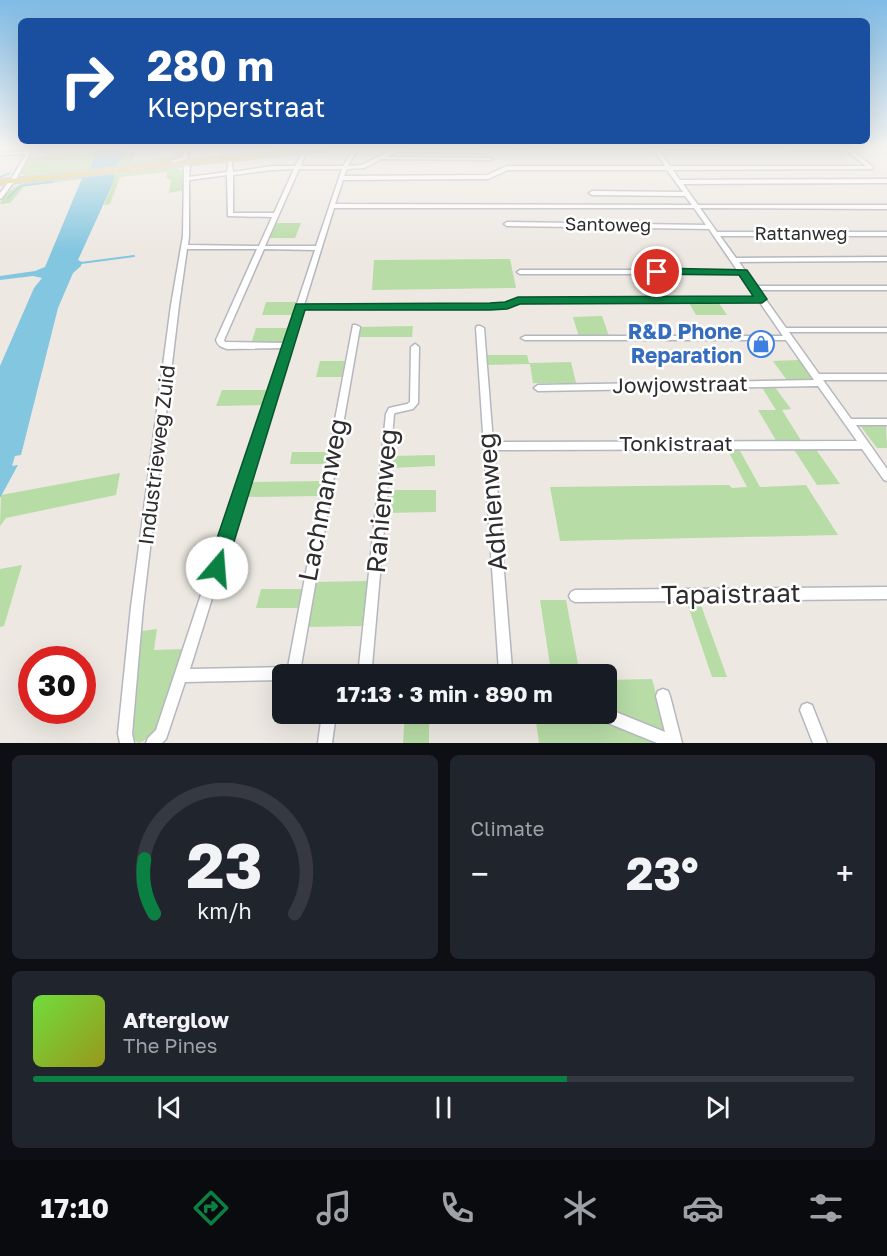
<!DOCTYPE html>
<meta charset="utf-8">
<style>
:root{--surface:#171b24;--page:#20242c;--text:#f1f3f6;--muted:#9ea1a6;--line:#363941;--accent:#0b8043}
body{margin:0;font-family:"Golos Text",sans-serif;background:var(--page);color:var(--text);height:100vh;display:flex;flex-direction:column;font-size:22px;white-space:nowrap}
*{box-sizing:border-box;margin:0}
p{font-size:20px;color:var(--muted)}
.icon{flex:none;width:33px;height:33px;fill:none;stroke:currentColor;stroke-width:2;stroke-linecap:round;stroke-linejoin:round}
.map{position:relative;height:743px;overflow:hidden}
.details{display:flex;flex-direction:column;gap:12px;padding:12px;background:#0d0f14;flex:1}
.details>*{flex:none}
.banner{position:absolute;left:18px;top:18px;width:852px;height:126px;border-radius:9px;box-shadow:0 6px 24px #0002;background:#1a4fa0;color:#fff;overflow:hidden}
.speed{position:absolute;left:18px;top:646px;display:flex;gap:12px;font-size:30px;font-weight:700;text-align:center}
.speed>*{display:grid;place-content:center;width:78px;height:78px;border-radius:50%;background:var(--surface);box-shadow:0 6px 24px #0002;line-height:1}
.speed .limit{border:9px solid #d22;background:#fff;color:#111}
.pin{position:absolute;display:grid;place-items:center;width:51px;height:51px;color:#fff;margin:-26px;border:3px solid #fff;border-radius:50%;box-shadow:0 2px 6px #0007}
.me{position:absolute;width:66px;margin:-33px;rotate:18deg;stroke-linejoin:round;filter:drop-shadow(0 0 4px #0008)}
.turn{display:flex;align-items:center;gap:21px;height:126px;padding:0 30px;font-size:27px}
.turn .icon{width:78px;height:78px;stroke-width:2.5}
.turn b{display:block;font-size:42px;line-height:51px}
.big{font-size:45px;font-weight:700;line-height:1.1}
.details .widget{flex:1;display:flex;flex-direction:column;justify-content:center;gap:9px;min-width:0;padding:0 21px;border-radius:9px;background:var(--page)}
.details .dial{align-items:center;gap:0}
.dial svg{height:156px;overflow:visible;fill:none;stroke:var(--line);stroke-width:7;stroke-linecap:round;text-anchor:middle}
.dial text{fill:var(--text);stroke:none}
.song{display:flex;align-items:center;gap:18px}
.cover{width:72px;height:72px;border-radius:9px;background:linear-gradient(135deg,hsl(100 70% 55%),hsl(60 70% 35%))}
.played{height:6px;border-radius:3px;background:linear-gradient(90deg,var(--accent) 65%,var(--line) 65%)}
.keys{display:flex;justify-content:space-around;direction:ltr}
.heat{display:flex;justify-content:space-between;align-items:center;font-size:33px;direction:ltr}
.details .tiles{flex:1;display:grid;gap:12px;grid-template-columns:1fr 1fr}
.widget:last-child{grid-column:span 2}
.trip{position:absolute;left:272px;top:664px;width:345px;height:60px;border-radius:9px;background:var(--surface);box-shadow:0 6px 24px #0002;font-weight:700;line-height:60px;text-align:center}
.menu{display:flex;height:96px;justify-content:space-around;align-items:center;background:#090b0e;color:var(--muted)}
.menu .icon{width:42px;height:42px}
.menu .on{color:var(--accent)}
.menu b{font-size:27px;color:var(--text)}
.map>svg:first-child{display:block}
.green{fill:#b7dca6}
.water{fill:#83c6e0}
.lines{fill:none;stroke-linecap:round;stroke-linejoin:round}
.stream-far1{stroke:#83c6e0;stroke-width:1.5}
.stream{stroke:#83c6e0;stroke-width:2}
.minor-casing{stroke:#b5b7bf;stroke-width:3}
.major-casing{stroke:#c8c8c8;stroke-width:4}
.minor{fill:#fff;fill-rule:evenodd}
.major{fill:#e0c973;fill-rule:evenodd}
.route{fill:#0b8043;stroke:#07532c;stroke-width:1.5}
.labels{text-anchor:middle;stroke-width:5;stroke-linejoin:round;paint-order:stroke}
.far-street-label{font-size:18px;fill:#2d2d2d;stroke:#fff}
.shop-label{font-size:21px;font-weight:bold;fill:#366cbe;stroke:#fff;text-anchor:end}
.street-label{font-size:21px;fill:#2d2d2d;stroke:#fff}
.near-street-label{font-size:26px;fill:#2d2d2d;stroke:#fff}
</style>
<div class="map">
<svg width="887" height="743" viewBox="0 0 887 743">
<rect width="100%" height="100%" fill="#ede8e2"/>
<g class="green">
<polygon points="177,147 186,147 183,157 177,160 116,167 125,151 136,150 133,161 172,157 175,155"/>
<polygon points="97,149 90,170 30,176 20,174 28,158"/>
<polygon points="171,167 180,169 184,174 183,190 169,193 171,180 166,178 167,172 120,177 110,204 104,205 114,181 114,172"/>
<path d="M83,176L82,179L24,186L10,203L0,204C12,175 57,179 83,176Z"/>
<polygon points="274,223 301,223 295,238 267,238"/>
<polygon points="510,259 516,288 372,290 374,260"/>
<polygon points="266,302 299,302 295,315 262,315"/>
<polygon points="689,303 719,303 727,315 696,315"/>
<polygon points="602,316 609,336 579,337 573,317"/>
<polygon points="413,326 412,337 357,337 358,327"/>
<polygon points="256,328 290,328 284,342 251,344"/>
<polygon points="483,355 527,355 529,363 571,362 576,383 533,383 530,364 484,365"/>
<polygon points="799,360 813,381 788,382 773,361"/>
<polygon points="320,361 347,361 344,377 316,377"/>
<polygon points="761,386 774,386 791,409 782,410 802,442 777,442 758,410 776,410"/>
<polygon points="222,390 270,390 266,405 216,406"/>
<polygon points="859,424 886,424 887,448 877,448"/>
<polygon points="793,448 815,448 840,484 817,485"/>
<polygon points="727,449 739,449 760,487 806,485 838,535 560,541 550,487 729,485 732,488 747,487"/>
<polygon points="292,452 330,452 327,464 290,464"/>
<polygon points="435,455 435,466 391,468 392,456"/>
<polygon points="120,473 116,495 6,518 0,526 1,495"/>
<polygon points="324,481 321,496 245,497 250,482"/>
<polygon points="386,490 436,490 436,512 385,513"/>
<polygon points="22,565 4,626 0,627 0,569"/>
<polygon points="370,581 365,626 305,627 312,582"/>
<polygon points="261,589 302,589 299,608 256,608"/>
<polygon points="685,597 698,597 727,677 712,677"/>
<polygon points="566,600 578,664 573,667 550,665 540,600"/>
<path d="M157,629L154,650L183,649C176,672 164,739 138,743L134,740L132,710L142,631Z"/>
<polygon points="652,679 669,743 539,743 535,714 606,714 606,680"/>
<polygon points="405,714 429,714 429,743 403,743"/>
</g>
<g class="water">
<polygon points="97,147 128,147 116,167 90,170"/>
<polygon points="114,172 114,181 78,260 82,262 81,266 73,273 58,308 21,455 15,456 12,466 18,465 0,498 0,366 34,288 42,278 33,276 0,280 0,276 35,271 45,267 83,176"/>
</g>
<g class="lines">
<g class="stream-far1">
<polyline points="360,148 367,147"/>
<polyline points="0,177 10,173"/>
<polyline points="8,198 20,186 53,182"/>
</g>
<polyline class="stream" points="81,263 134,256"/>
<defs>
<g id="minor">
<polygon points="30,147 34,147 16,179 2,198 0,199 0,193 11,179 26,154 0,155 0,153 27,151"/>
<polygon points="186,147 190,147 187,159 172,163 172,161 183,157"/>
<polygon points="223,147 227,147 228,154 224,154"/>
<polygon points="259,147 263,147 261,152 257,151"/>
<path d="M351,147H355L356,152L348,166L361,165L399,147H405L401,150L485,151L487,152L485,153L396,152L387,157L491,158L493,159L491,160L382,159L364,168L347,169L344,176L487,175L507,166H665L653,149L499,148L497,147H848L873,167V169L673,170L680,180L887,179V183L683,184L698,205H887V209L700,208L717,232H887V236H720L736,258L887,257V261L739,262L756,286H887V290H759L786,328H887V332H789L819,374H887V380H823L851,419H887V425H856L887,469V481L884,480L862,449L494,450L512,669H547L552,670L553,675H282V680L185,682L166,739L162,743H146L148,738L156,730L174,676L283,348L227,349C221,347 218,346 216,340L257,249H187L179,305L143,607L132,734L134,743H120L118,734L131,607L171,305L183,236L184,167L187,165L190,167L189,177L227,172L228,162L230,161L232,162L233,172L272,166H295L301,155L303,154L305,155L301,166H343L352,152ZM658,149L846,150L866,166H670ZM294,169L274,213H233V175L272,170ZM299,169H342L316,246H265ZM508,170H667L683,192L592,191L589,193L592,195L685,196L692,205L335,204L343,180L488,179ZM227,175L228,216L272,217L259,246L188,245L189,236V180ZM334,208H694L706,225L507,222L504,224L507,226L709,229L737,270H520L517,272L520,274H740L756,297L518,299L502,304L477,305H304ZM264,249L315,250L284,343L225,342L224,340ZM759,301L783,336H525L521,338L525,340H786L814,380L538,385L534,388L538,391L818,386L857,441L493,442L484,328L480,326H477L476,328L499,672L494,669L372,666L394,414L395,413L413,409L418,403L419,347L415,344L411,347L410,402L407,404L389,408L386,414L359,666H301L360,327L356,325H353L288,667L190,669L302,309H477L503,308L519,303Z"/>
<polygon points="877,147 882,147 887,151 887,154"/>
<polygon points="887,587 887,599 575,602 571,600 569,596 571,592 575,590"/>
<polygon points="663,689 668,691 670,696 682,743 657,743 598,719 596,714 606,714 606,708 665,732 656,696 658,691"/>
<polygon points="807,703 812,705 827,743 813,743 800,710 802,705"/>
<polygon points="322,714 336,714 332,743 318,743"/>
</g>
<polygon id="major" points="321,147 343,147 340,149 0,184 0,180"/>
</defs>
<use href="#minor" class="minor-casing"/>
<use href="#major" class="major-casing"/>
<use href="#minor" class="minor"/>
<use href="#major" class="major"/>
</g>
<linearGradient id="sky" x2="0" y2="1"><stop stop-color="#7fbbe5"/><stop offset="0.59" stop-color="#f7f5f2"/><stop offset="1" stop-color="#f7f5f2" stop-opacity="0"/></linearGradient>
<rect width="887" height="251" fill="url(#sky)"/>
<polygon class="route" points="657,268 747,270 767,299 762,303 520,304 507,309 490,310 305,310 226,568 223,574 217,577 210,574 207,568 296,304 490,303 505,302 518,297 753,296 739,275 654,274 652,272"/>
<defs>
<symbol id="shop-ring" viewBox="-11 -11 22 22"><circle r="9.5" fill="#fff" stroke="#3f7fe0" stroke-width="1.5"/><path d="M-5-2.5h2.3a2.7 3.5 0 0 1 5.4 0H5L5.5 6h-11ZM-1.5-2.5h3a1.5 2.3 0 0 0-3 0Z" fill="#3f7fe0"/></symbol>
</defs>
<g fill-rule="evenodd">
<use href="#shop-ring" x="746" y="329" width="30" height="30"/>
</g>
<g class="labels">
<g class="far-street-label">
<text transform="translate(608 225) rotate(1)" y="6">Santoweg</text>
<text x="801" y="240">Rattanweg</text>
</g>
<g class="shop-label">
<text x="742" y="339">R&amp;D Phone<tspan x="742" dy="24">Reparation</tspan></text>
</g>
<g class="street-label">
<text transform="translate(680 385) rotate(-1)" y="7">Jowjowstraat</text>
<text x="676" y="451">Tonkistraat</text>
<text transform="translate(157 455) rotate(-83)" y="7">Industrieweg Zuid</text>
</g>
<g class="near-street-label">
<text transform="translate(323 500) rotate(-79)" y="9">Lachmanweg</text>
<text transform="translate(382 501) rotate(-85)" y="9">Rahiemweg</text>
<text transform="translate(492 502) rotate(-95)" y="9">Adhienweg</text>
<text transform="translate(731 594) rotate(-1)" y="9">Tapaistraat</text>
</g>
</g>
</svg>
<div class="speed"><div class="limit">30</div></div>
<div class="pin" style="left:657px;top:272px;background:#d93025"><svg class="icon" aria-label="arrive" viewBox="0 0 24 24"><path d="M6 21V4h12l-3 4 3 4H6"/></svg></div>
<svg class="me" style="left:217px;top:568px" viewBox="-20 -20 40 40"><circle r="19" fill="#fff"/><path d="M0-13L10 11 0 6-10 11z" fill="#0b8043"/></svg>
<div class="trip">17:13 · 3 min · 890 m</div>
<div class="banner">
<div class="turn"><svg class="icon" aria-label="right" viewBox="0 0 24 24"><path d="M7 20v-9h11M14 6l5 5-5 5"/></svg><div><b>280 m</b>Klepperstraat</div></div>
</div>
</div>
<section class="details">
<div class="tiles">
<div class="widget dial"><svg viewBox="0 0 100 80">
<path d="M14 69A42 42 0 1 1 86 69"/>
<path d="M14 69A42 42 0 0 1 9 41" stroke="#0b8043"/>
<text x="50" y="56" font-size="32" font-weight="700">23</text>
<text x="50" y="72" font-size="11">km/h</text>
</svg></div>
<div class="widget"><p>Climate</p>
<div class="heat"><a>−</a><b class="big">23°</b><a>+</a></div>
</div>
<div class="widget">
<div class="song"><i class="cover"></i><div><b>Afterglow</b><p>The Pines</p></div></div>
<div class="played"></div>
<div class="keys"><svg class="icon" aria-label="previous" viewBox="0 0 24 24"><path d="M18 5L8 12l10 7zM5 5v14"/></svg><svg class="icon" aria-label="pause" viewBox="0 0 24 24"><path d="M8 5v14M16 5v14"/></svg><svg class="icon" aria-label="next" viewBox="0 0 24 24"><path d="M6 5l10 7-10 7zM19 5v14"/></svg></div>
</div>
</div>
</section>
<nav class="menu">
<b>17:10</b>
<svg class="icon on" aria-label="directions" viewBox="0 0 24 24"><path d="M12 3l9 9-9 9-9-9zM9 14v-3h6M13 9l2 2-2 2"/></svg>
<svg class="icon" aria-label="music" viewBox="0 0 24 24"><path d="M9 18V5l10-2v13"/><circle cx="6" cy="18" r="3"/><circle cx="16" cy="16" r="3"/></svg>
<svg class="icon" aria-label="phone" viewBox="0 0 24 24"><path d="M5 4h4l2 5-3 2q2 4 5 5l2-3 5 2v4C11 20 4 13 5 4z"/></svg>
<svg class="icon" aria-label="climate" viewBox="0 0 24 24"><path d="M12 3v18M4 7l16 10M4 17L20 7"/></svg>
<svg class="icon" aria-label="car" viewBox="0 0 24 24"><path d="M5 17H2v-5l4-1 3-4h7l3 4 3 1v5h-3M9 17h6M6 11h13"/><circle cx="7" cy="17" r="2"/><circle cx="17" cy="17" r="2"/></svg>
<svg class="icon" aria-label="filters" viewBox="0 0 24 24"><path d="M4 7h16M4 17h16"/><circle cx="9" cy="7" r="2"/><circle cx="15" cy="17" r="2"/></svg>
</nav>
